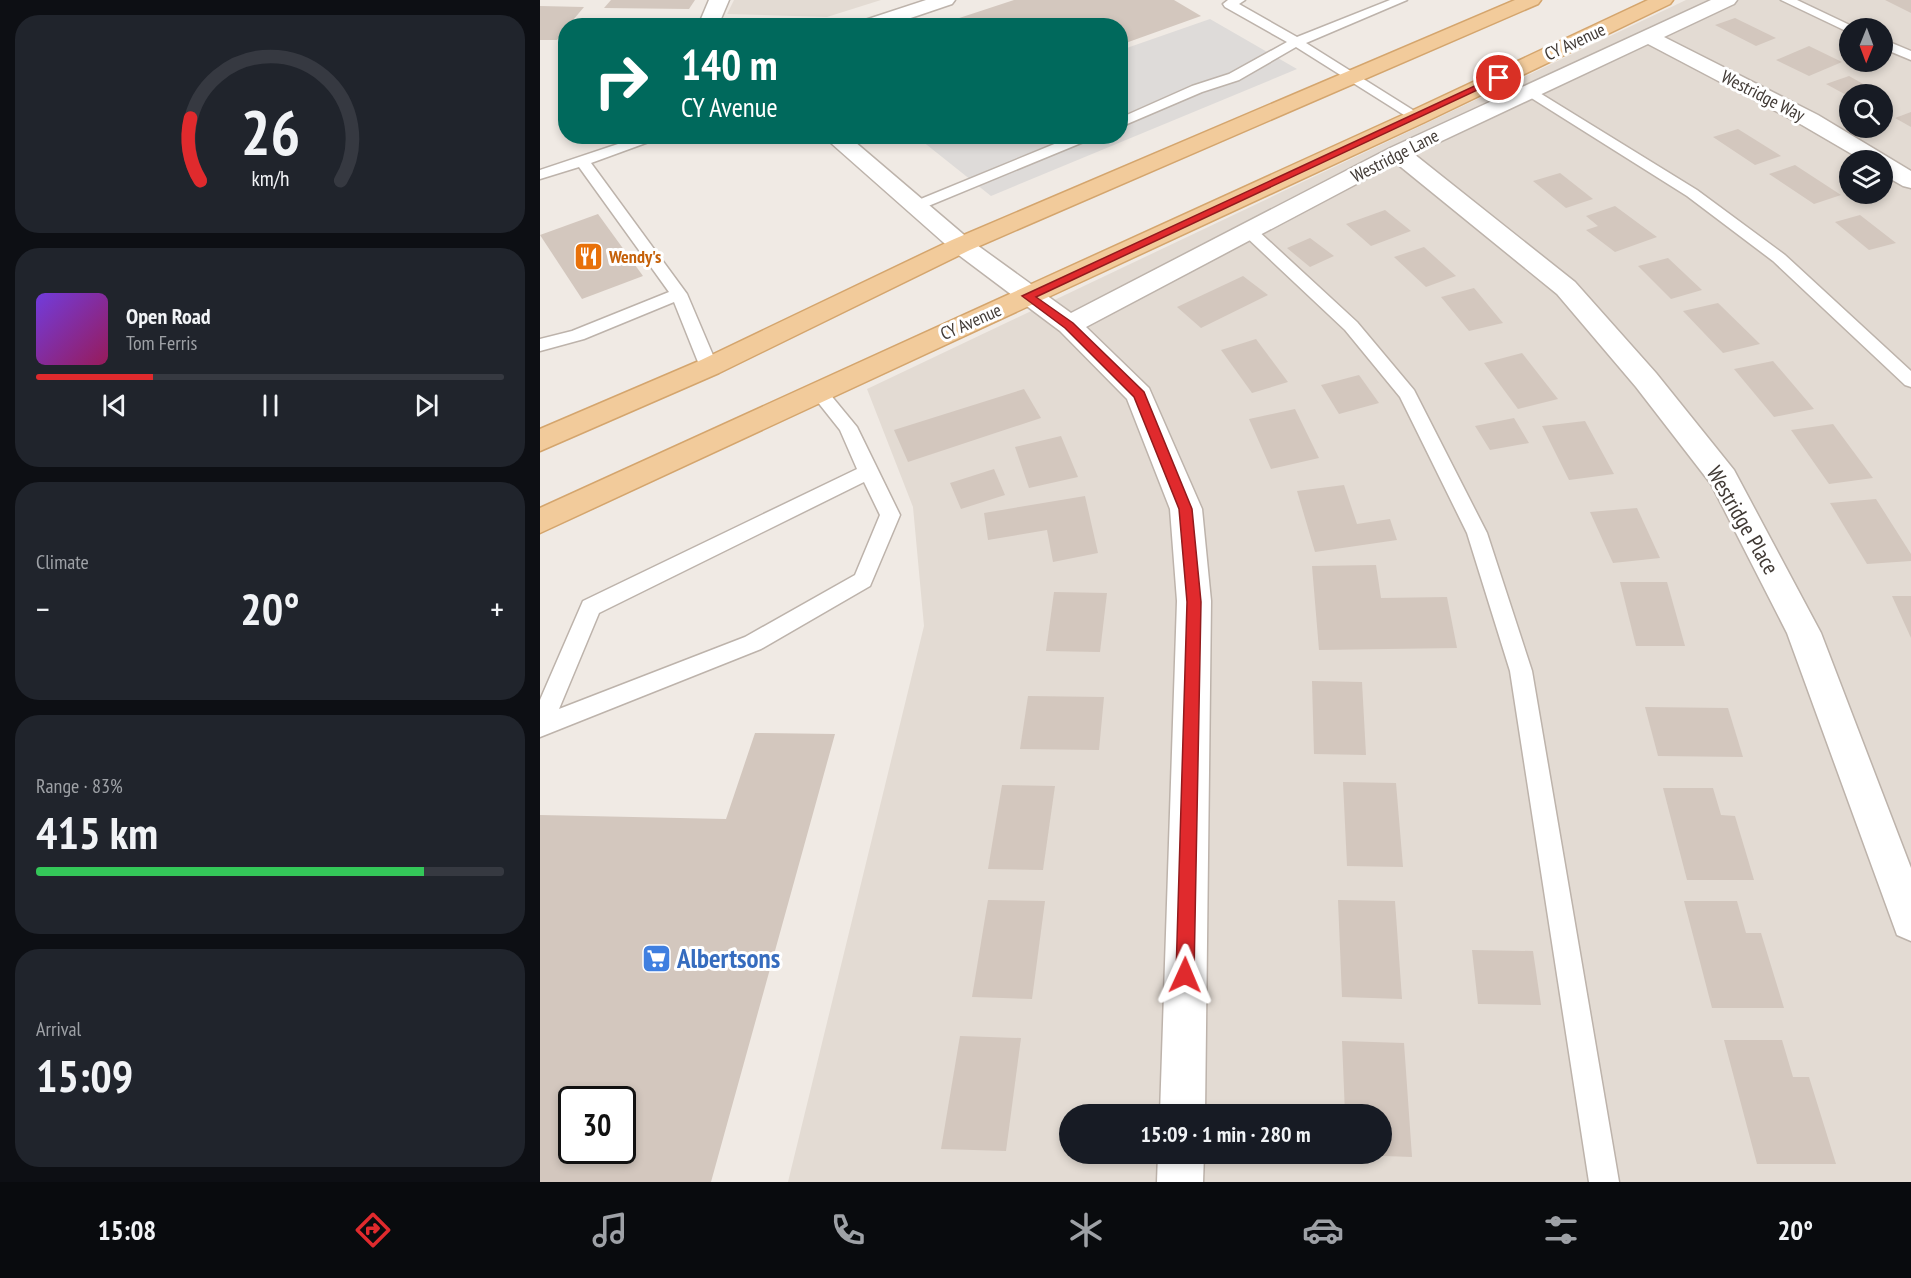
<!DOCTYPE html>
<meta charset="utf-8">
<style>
:root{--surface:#171b24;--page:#20242c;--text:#f1f3f6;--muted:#9ea1a6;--line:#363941;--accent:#e02a2d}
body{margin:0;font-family:"PT Sans Narrow",sans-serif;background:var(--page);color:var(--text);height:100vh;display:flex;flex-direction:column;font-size:22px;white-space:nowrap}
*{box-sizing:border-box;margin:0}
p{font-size:20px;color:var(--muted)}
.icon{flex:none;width:33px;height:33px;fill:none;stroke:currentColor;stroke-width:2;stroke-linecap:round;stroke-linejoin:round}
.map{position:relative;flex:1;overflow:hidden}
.side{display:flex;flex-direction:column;gap:15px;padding:15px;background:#0d0f14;width:540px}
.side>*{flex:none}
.hud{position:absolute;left:18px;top:18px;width:570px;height:126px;border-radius:24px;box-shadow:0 3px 9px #0003;background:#00695c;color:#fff;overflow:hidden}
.needle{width:39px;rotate:181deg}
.controls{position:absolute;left:1299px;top:18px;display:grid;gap:12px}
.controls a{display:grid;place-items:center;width:54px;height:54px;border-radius:50%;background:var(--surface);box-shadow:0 3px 9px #0003;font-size:30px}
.speed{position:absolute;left:18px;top:1086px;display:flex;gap:12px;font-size:30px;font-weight:700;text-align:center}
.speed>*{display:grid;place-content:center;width:78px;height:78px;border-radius:50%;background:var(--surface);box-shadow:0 3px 9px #0003;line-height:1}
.speed .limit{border:3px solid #111;border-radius:9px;background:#fff;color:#111}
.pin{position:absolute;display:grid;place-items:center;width:51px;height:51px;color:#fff;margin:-26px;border:3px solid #fff;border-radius:50%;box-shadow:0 2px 6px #0007}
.me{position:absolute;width:66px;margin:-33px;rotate:1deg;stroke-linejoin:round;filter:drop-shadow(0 0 4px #0008)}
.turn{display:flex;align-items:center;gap:21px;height:126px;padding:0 24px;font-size:27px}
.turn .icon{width:78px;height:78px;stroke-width:2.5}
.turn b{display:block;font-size:42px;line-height:51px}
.big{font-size:45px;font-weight:600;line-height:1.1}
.side .widget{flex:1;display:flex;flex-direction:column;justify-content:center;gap:9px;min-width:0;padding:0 21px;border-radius:24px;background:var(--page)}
.side .dial{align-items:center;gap:0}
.dial svg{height:156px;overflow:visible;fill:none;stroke:var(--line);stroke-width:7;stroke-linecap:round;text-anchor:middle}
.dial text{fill:var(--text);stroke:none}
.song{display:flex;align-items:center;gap:18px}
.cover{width:72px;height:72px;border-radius:9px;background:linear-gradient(135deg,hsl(260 70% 55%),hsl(330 70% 35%))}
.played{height:6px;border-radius:3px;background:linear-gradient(90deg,var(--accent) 25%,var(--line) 25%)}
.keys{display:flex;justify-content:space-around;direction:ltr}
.heat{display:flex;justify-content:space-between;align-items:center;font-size:33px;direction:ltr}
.charge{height:9px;border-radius:4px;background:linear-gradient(90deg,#34c759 83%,var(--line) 0)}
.trip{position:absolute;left:519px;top:1104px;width:333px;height:60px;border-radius:30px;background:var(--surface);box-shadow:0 3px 9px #0003;font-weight:600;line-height:60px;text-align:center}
.menu{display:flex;height:96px;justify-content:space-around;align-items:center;background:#090b0e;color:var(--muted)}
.menu .icon{width:42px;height:42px}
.menu .on{color:var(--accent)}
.menu b{font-size:27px;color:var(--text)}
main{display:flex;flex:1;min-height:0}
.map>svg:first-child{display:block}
.residential{fill:#e3dbd3;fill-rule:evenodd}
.parking{fill:#dedbd9}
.building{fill:#d3c7be;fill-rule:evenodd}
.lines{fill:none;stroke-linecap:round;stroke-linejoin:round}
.service-casing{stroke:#bdb3ab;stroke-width:3}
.minor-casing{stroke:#bdb3ab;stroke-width:3}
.primary-casing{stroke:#d4a56d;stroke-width:3}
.service{fill:#fff;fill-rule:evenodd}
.minor{fill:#fff;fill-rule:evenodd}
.primary{fill:#f2cb9b;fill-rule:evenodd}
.route{fill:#e02a2d;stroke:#921b1d;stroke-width:1.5}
.labels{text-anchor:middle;stroke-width:6;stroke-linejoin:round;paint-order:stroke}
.far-street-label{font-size:18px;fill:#413a35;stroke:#fff}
.far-food-label{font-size:18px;font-weight:bold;fill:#c56008;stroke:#fff;text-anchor:start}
.street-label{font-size:22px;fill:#413a35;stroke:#fff}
.near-shop-label{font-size:27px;font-weight:bold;fill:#366cbe;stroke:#fff;text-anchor:start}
</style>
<main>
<section class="side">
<div class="widget dial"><svg viewBox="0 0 100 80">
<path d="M14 69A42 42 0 1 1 86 69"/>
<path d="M14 69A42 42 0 0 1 9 37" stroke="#e02a2d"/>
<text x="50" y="56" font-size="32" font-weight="700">26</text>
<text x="50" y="72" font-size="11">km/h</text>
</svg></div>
<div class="widget">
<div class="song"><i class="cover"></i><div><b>Open Road</b><p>Tom Ferris</p></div></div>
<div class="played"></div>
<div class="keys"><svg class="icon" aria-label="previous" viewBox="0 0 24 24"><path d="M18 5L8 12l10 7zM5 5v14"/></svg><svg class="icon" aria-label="pause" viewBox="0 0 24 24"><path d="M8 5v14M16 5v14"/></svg><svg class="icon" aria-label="next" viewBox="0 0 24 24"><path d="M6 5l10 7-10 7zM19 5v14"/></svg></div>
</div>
<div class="widget"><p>Climate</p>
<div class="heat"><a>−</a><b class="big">20°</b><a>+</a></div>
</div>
<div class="widget"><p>Range · 83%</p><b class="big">415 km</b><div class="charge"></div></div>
<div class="widget"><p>Arrival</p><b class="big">15:09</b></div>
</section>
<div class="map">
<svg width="1371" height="1182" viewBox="0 0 1371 1182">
<rect width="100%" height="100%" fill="#f0eae4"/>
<g class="residential">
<polygon points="194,0 341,0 287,17 187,14"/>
<path d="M1146,0H1371V1182H248L384,626L373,507L327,389ZM1310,28H1342V62H1310ZM1310,94H1342V128H1310ZM1310,160H1342V194H1310ZM530,1114H842V1154H530Z"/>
</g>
<polygon class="parking" points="670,19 757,69 451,196 377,137 580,136 581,50"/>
<g class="building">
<polygon points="71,0 155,0 149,9 64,8"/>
<polygon points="474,0 634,0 661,16 580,45 580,26 407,26 404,23"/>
<polygon points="1345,0 1371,0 1371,13"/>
<polygon points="0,6 44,7 28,26 26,26 26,29 17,40 0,40"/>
<polygon points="1195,18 1236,38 1216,46 1175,25"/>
<polygon points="1269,46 1302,62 1269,76 1236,60"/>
<polygon points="1309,76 1341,94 1310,94 1310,97 1286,84"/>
<polygon points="1371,112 1371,127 1355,118"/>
<polygon points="1198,129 1241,156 1215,165 1173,137"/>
<polygon points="1255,165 1301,195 1274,204 1229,174"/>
<polygon points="1020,173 1053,199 1026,208 993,181"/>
<polygon points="1075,206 1117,237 1075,252 1046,230 1058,226 1046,216"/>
<polygon points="845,210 871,231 831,246 806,224"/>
<polygon points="58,214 103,276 42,299 0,235"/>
<polygon points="1320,215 1356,243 1329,250 1295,222"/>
<polygon points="770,238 794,256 770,267 747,248"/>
<polygon points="884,247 916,276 886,287 854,257"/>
<polygon points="1128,258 1162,290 1131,299 1098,266"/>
<polygon points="703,276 728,295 661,328 637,307"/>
<polygon points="934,288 963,323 929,331 901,297"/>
<polygon points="1178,303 1220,344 1183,353 1143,311"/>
<polygon points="716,339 748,382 712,393 681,350"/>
<polygon points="982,353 1018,399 978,409 944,363"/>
<polygon points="1233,361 1274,409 1234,417 1194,369"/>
<polygon points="819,375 839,403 799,414 781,385"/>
<polygon points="484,389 501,418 368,462 354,430"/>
<polygon points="755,409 779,458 731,469 709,419"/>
<polygon points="974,418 989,443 950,450 935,426"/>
<polygon points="1045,421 1074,474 1029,480 1002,426"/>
<polygon points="1293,424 1333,478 1289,484 1251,430"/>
<polygon points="521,436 538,477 489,488 475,447"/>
<polygon points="454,469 465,495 421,509 410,483"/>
<polygon points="804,485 817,524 850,519 857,540 775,552 757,491"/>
<polygon points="545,496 558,553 513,562 507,530 448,540 444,513"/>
<polygon points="1336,499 1371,554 1371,561 1327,564 1290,503"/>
<polygon points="1097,508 1120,558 1073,563 1050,512"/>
<polygon points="836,565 841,598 907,597 917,648 779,650 772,566"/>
<polygon points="1080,582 1127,582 1145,646 1096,646"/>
<polygon points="514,592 567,593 560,652 506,651"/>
<polygon points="1352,596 1371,596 1371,638"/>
<polygon points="772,681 822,682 826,755 774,754"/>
<polygon points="488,696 564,697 559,750 480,749"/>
<polygon points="1105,707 1188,708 1203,757 1118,756"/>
<path d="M215,733L295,734L171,1182H0V815L186,819ZM32,1100H82V1150H32Z"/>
<polygon points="803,782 856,783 863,867 807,866"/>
<polygon points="462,785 515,786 503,870 448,869"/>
<polygon points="1123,788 1173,788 1181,815 1195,816 1214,880 1147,880"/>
<polygon points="448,900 505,901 492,999 432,997"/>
<polygon points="798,900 855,901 862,999 802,997"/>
<polygon points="1144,901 1197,901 1206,933 1221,933 1244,1008 1172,1008"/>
<polygon points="932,950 993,951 1001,1005 938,1004"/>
<polygon points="420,1036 481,1038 466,1151 401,1149"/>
<polygon points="1184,1040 1242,1040 1253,1077 1269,1077 1296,1164 1217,1164"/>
<polygon points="802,1041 864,1043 872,1157 816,1155 816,1154 842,1154 842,1114 805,1114"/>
</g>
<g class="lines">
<defs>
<g id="service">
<polygon points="688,0 705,0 699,4 757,37 850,0 867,0 766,43 884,117 877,121 872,120 756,47 699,80 662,92 580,127 580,118 652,86 689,74 747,42 685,7 683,4"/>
<polygon points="1241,0 1257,0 1316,28 1310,28 1310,32 1306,31"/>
<polygon points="1342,39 1371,51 1371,60 1342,48"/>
<polygon points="990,87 1157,190 1245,255 1371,371 1371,387 1365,385 1233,261 1147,196 985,94 983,91 985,88"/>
<polygon points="102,136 125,136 51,163 147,294 178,367 175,371 163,371 160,367 134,302 44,339 0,351 0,339 32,331 129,292 39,167 0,179 0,170"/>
<polygon points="534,136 558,136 381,209 371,209 368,206 371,203"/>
<polygon points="709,226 715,228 817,322 874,390 947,533 992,671 1079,1182 1049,1182 970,671 927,533 860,397 805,330 703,234 701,231"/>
<path d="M278,385L284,387L317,427L360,515L330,586L221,649L0,737V700L43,601L317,469L300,430L269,391L272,387ZM324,482L340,515L315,575L205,637L19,709L59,613Z"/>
</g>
<g id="minor">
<polygon points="169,0 189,0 178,26 158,26"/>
<polygon points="386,0 415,0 412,4 347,26 316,26 319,22"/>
<polygon points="1171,0 1197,0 1194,4 1124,37 1278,115 1371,171 1371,188 1363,186 1342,174 1342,160 1322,160 1262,125 1108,44 874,154 1035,282 1116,373 1194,470 1281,633 1371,868 1371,941 1357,935 1247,633 1171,484 1096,387 1017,294 856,163 546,327 609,388 662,509 671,601 665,1114 620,1114 637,601 630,509 587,399 520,331 412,250 283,136 308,136 430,240 531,313 850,148"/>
<polygon points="618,1154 664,1154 663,1182 617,1182"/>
</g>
<g id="primary">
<polygon points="975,0 1001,0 998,4 430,250 179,373 0,451 0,429 159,361 412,240"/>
<polygon points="1108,0 1133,0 1130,4 885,122 0,533 0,508 869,112"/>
</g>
</defs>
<use href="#service" class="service-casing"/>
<use href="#minor" class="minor-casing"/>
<use href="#primary" class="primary-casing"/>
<use href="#service" class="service"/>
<use href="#minor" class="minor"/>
<use href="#primary" class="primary"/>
</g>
<polygon class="route" points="956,76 963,78 496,297 533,323 604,392 652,509 661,602 654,975 651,981 645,983 639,981 636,975 647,602 639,509 594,397 525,328 482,296"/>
<defs>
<symbol id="restaurant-square" viewBox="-11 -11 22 22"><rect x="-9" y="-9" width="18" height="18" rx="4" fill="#e8710a" stroke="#fff"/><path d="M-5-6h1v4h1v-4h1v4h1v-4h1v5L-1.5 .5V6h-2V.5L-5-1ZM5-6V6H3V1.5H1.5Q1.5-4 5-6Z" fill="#fff"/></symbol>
<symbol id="supermarket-square" viewBox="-11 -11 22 22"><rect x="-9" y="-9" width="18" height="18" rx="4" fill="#3f7fe0" stroke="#fff"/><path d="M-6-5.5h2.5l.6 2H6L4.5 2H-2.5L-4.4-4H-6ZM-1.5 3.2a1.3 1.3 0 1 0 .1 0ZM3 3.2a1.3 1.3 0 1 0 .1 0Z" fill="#fff"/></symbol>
</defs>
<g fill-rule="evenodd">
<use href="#restaurant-square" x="32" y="240" width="33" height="33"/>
<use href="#supermarket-square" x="100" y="942" width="33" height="33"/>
</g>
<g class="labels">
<g class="far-street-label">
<text transform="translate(1035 42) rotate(-25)" y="6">CY Avenue</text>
<text transform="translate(1223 96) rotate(27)" y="6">Westridge Way</text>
<text transform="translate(855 156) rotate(-27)" y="6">Westridge Lane</text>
<text transform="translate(431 322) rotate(-24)" y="6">CY Avenue</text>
</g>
<g class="far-food-label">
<text x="69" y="263">Wendy's</text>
</g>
<g class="street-label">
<text transform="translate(1203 520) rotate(60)" y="8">Westridge Place</text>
</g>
<g class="near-shop-label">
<text x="137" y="968">Albertsons</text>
</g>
</g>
</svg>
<div class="controls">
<a><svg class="needle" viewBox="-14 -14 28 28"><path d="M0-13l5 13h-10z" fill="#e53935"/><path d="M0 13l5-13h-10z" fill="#9ea1a6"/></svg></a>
<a><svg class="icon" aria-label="search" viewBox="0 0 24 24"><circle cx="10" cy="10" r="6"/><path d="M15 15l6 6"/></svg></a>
<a><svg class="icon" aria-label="layers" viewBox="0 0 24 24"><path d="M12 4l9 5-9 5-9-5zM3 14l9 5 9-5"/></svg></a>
</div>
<div class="speed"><div class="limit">30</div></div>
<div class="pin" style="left:959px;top:78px;background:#d93025"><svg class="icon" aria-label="arrive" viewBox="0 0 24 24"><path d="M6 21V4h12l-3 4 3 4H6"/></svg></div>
<svg class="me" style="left:645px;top:975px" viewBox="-20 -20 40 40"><path d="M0-17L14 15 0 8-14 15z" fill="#e02a2d" stroke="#fff" stroke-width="4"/></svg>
<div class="trip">15:09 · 1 min · 280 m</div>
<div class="hud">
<div class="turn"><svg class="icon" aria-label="right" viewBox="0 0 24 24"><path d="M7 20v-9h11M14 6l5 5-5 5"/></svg><div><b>140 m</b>CY Avenue</div></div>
</div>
</div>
</main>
<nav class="menu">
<b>15:08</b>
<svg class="icon on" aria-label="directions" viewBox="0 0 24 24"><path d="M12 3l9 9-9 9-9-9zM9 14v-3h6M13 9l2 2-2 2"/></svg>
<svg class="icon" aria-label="music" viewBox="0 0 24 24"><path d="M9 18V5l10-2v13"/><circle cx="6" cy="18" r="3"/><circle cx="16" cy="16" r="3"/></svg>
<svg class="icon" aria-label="phone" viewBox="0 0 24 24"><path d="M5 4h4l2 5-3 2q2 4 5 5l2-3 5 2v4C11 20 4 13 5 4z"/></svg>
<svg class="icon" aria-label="climate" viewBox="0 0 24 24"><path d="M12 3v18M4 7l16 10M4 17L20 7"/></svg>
<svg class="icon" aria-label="car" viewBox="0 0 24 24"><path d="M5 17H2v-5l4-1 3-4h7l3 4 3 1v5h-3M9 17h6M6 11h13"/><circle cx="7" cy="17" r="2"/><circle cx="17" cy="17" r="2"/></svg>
<svg class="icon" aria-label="filters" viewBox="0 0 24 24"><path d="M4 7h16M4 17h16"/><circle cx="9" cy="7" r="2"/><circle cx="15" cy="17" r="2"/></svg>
<b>20°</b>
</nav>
